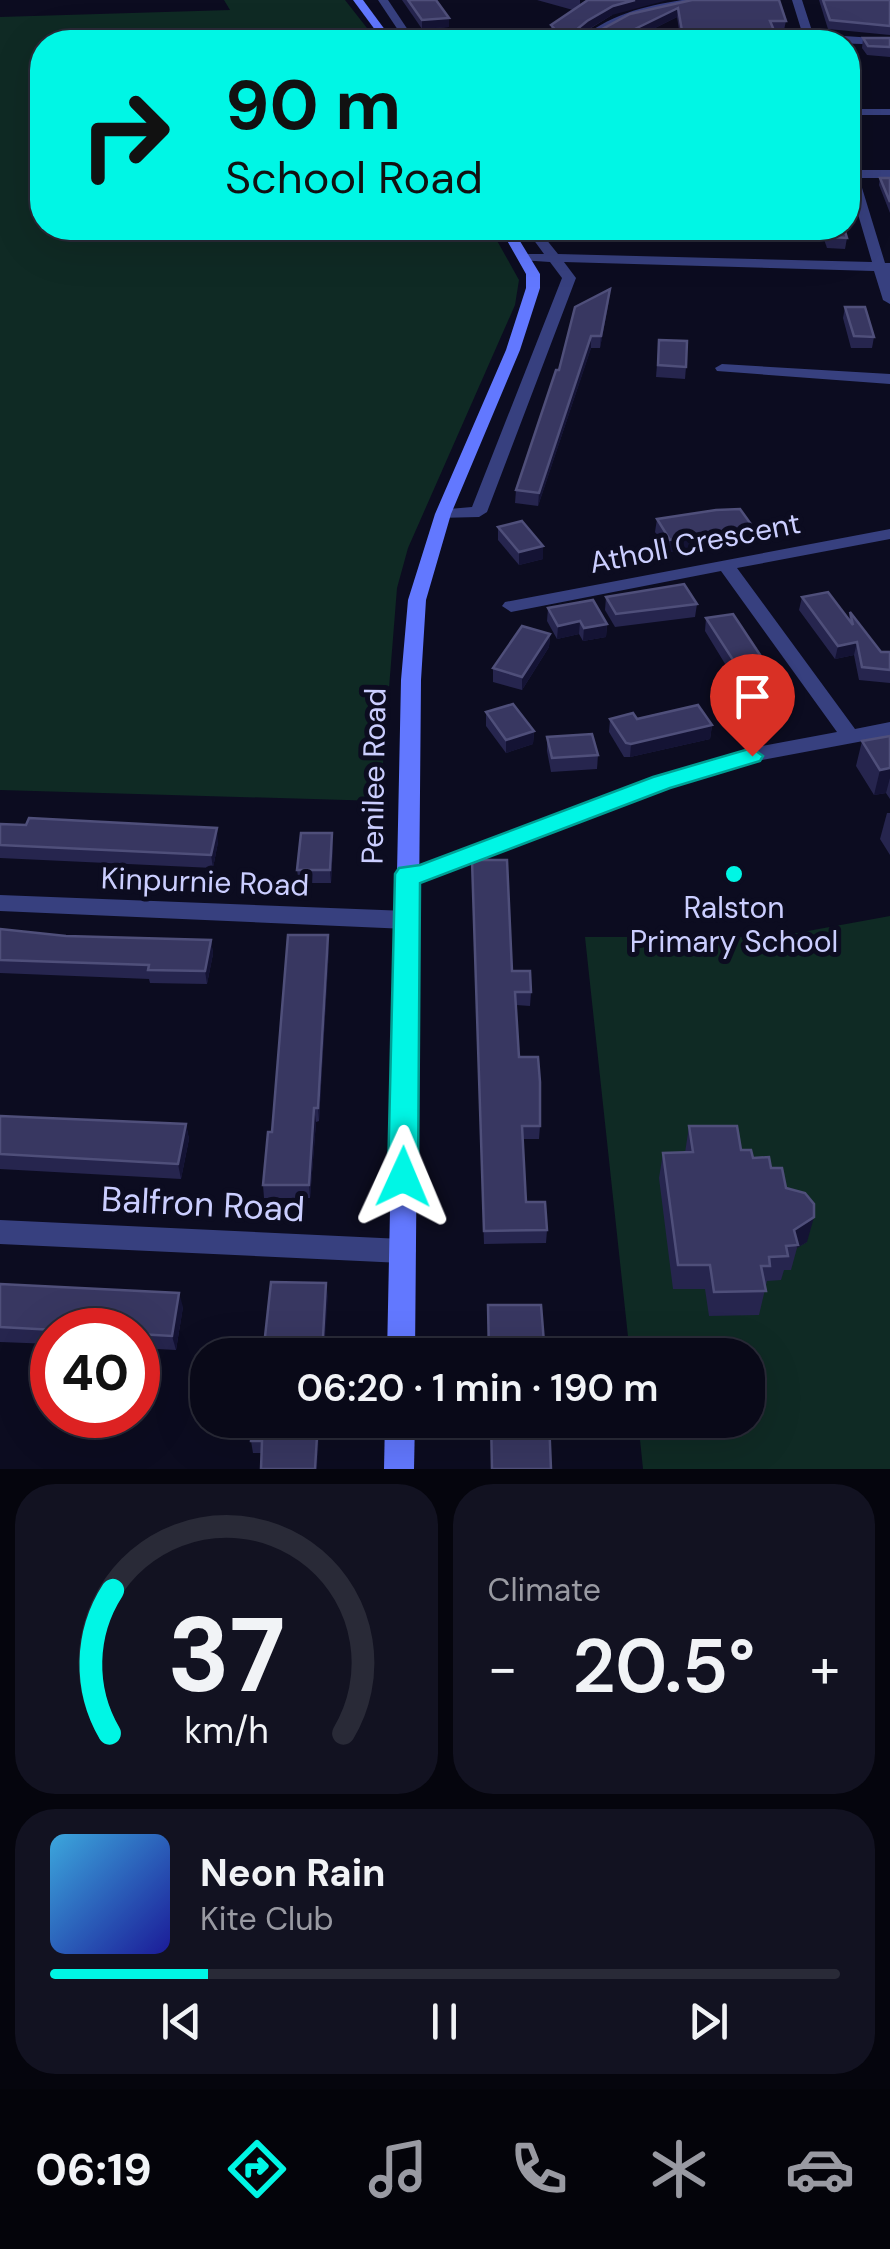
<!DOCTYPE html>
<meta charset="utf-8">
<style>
:root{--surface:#090918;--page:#121221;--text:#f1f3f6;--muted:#999aa2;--line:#292a37;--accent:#00f6e5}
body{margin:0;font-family:"DM Sans",sans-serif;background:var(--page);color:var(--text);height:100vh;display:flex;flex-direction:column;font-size:38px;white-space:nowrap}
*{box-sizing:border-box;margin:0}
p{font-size:32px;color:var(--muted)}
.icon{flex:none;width:55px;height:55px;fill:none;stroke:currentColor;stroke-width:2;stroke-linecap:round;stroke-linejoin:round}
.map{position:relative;height:1469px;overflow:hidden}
.panel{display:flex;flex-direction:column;gap:15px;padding:15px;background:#05050d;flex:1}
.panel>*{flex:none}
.hud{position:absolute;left:30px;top:30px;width:830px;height:210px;border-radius:40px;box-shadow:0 10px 40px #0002,0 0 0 2px var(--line);background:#00f6e5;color:#111;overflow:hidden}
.speed{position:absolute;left:30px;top:1308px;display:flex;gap:20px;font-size:50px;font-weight:700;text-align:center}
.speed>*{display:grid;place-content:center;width:130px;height:130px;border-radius:50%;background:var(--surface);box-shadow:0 10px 40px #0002,0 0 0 2px var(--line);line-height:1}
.speed .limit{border:15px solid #d22;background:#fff;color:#111}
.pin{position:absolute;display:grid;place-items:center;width:85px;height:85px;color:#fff;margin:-102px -42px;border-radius:50% 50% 50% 0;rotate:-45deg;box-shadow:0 0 10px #0007}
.pin .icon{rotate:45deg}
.me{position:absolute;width:110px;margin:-55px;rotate:1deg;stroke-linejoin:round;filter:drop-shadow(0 0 8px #0008)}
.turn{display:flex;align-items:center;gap:35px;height:210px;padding:0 30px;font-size:45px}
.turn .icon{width:130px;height:130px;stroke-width:2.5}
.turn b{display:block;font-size:70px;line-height:85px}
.big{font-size:75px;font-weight:600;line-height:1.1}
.panel .widget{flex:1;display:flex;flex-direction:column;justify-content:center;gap:15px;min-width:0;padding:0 35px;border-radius:40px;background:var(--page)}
.panel .dial{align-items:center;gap:0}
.dial svg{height:260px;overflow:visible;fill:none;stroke:var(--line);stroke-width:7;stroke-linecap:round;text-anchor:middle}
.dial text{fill:var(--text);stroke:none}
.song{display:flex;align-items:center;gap:30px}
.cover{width:120px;height:120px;border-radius:15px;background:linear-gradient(135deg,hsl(200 70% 55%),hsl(240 70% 35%))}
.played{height:10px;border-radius:5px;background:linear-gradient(90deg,var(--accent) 20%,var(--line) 20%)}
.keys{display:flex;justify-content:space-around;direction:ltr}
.heat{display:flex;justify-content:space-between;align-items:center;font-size:55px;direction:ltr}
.panel .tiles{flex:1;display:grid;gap:15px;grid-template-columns:1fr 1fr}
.widget:last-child{grid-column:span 2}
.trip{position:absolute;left:190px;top:1338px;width:575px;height:100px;border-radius:40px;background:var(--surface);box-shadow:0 10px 40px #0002,0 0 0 2px var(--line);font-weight:600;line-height:100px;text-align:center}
.menu{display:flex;height:160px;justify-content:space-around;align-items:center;background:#04040a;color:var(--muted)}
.menu .icon{width:70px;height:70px}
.menu .active{color:var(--accent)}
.menu b{font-size:45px;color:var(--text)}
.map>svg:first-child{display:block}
.green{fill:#0f2a24}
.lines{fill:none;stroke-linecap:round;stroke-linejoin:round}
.street{fill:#37407f;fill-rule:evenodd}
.secondary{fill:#6278ff;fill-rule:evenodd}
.wall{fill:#26254e}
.shaded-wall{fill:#141334}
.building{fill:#383761;stroke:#4f4f7a;stroke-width:2.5}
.route{fill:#00f6e5;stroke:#00a095;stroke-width:2.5}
.poi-dot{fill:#00f6e5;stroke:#0c0c20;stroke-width:4}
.labels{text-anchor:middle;stroke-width:10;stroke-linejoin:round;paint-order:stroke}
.street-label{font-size:30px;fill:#cbceff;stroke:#0c0c20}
.poi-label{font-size:30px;fill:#cbceff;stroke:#0c0c20}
.near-street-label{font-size:35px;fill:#cbceff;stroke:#0c0c20}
</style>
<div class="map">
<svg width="890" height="1469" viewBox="0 0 890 1469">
<rect width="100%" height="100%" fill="#0c0c20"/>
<g class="green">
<polygon points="224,0 345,0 378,42 42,42 42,228 490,228 519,280 515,305 408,548 397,588 380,801 0,790 0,17 230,10"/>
<polygon points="890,916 890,1469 643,1469 638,1420 748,1420 748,1355 630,1355 585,937 775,937"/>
</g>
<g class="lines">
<g class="street">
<polygon points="378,0 388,0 416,42 406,42"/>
<path d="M682,0H707C684,11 653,9 628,19C611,25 595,43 578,42C606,15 645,6 682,0Z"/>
<polygon points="792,0 802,0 813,34 890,39 890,45 805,42"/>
<rect x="848" y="109" width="42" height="6"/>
<polygon points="848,157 854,161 857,170 890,170 890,178 859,178 885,263 890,263 890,304 883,300 874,271 564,262 576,278 487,512 479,517 437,518 437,510 472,507 562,278 550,262 520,260 520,254 544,254 525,228 537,228 558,254 872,262 848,180"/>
<polygon points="722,364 890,374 890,384 717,371 715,368"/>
<polygon points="890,529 890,539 737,568 855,729 890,722 890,736 752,762 668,787 430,880 399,880 396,874 399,868 420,866 654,777 751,748 837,732 721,571 511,612 502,606 505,602"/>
<polygon points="0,895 407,911 415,914 418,920 415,926 407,929 0,911"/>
<polygon points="0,1220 402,1239 412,1242 416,1251 412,1260 402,1263 0,1244"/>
</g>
<g class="secondary">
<polygon points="353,0 363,0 394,42 384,42"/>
<polygon points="500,228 512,228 540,274 540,288 520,350 451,514 426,600 421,680 415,1355 387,1355 401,680 408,600 435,514 506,350 526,288 526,274"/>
<polygon points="385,1420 415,1420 414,1469 384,1469"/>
</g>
</g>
<g class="wall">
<polygon points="402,0 436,0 449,18 449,27 422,29"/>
<polygon points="537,0 580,0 580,6 612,15 580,35 593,34 692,0 786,21 784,30 774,30 776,35 775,42 681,42 677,17 635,38 631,42 559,42 551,34 551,25 573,10"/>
<polygon points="819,0 890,0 890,35 828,29"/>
<polygon points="863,38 890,38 890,57 867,55 862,48"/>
<polygon points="880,178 890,178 890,213 879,185"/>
<polygon points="820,228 844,228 847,238 845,249 827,248"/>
<polygon points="609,300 600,348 591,348 538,506 515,503 516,490 559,370"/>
<polygon points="845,307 874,337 872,348 851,348 843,318"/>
<polygon points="659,340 686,367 685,379 656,377"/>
<polygon points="657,519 751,540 668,552 655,532"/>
<polygon points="498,527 543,559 519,565 498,540"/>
<polygon points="606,597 697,604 695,617 615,627 605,610"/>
<polygon points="802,597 849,620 850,612 881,652 890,652 890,683 859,680 854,655 835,659 799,610"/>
<polygon points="548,608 607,624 606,637 583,641 579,634 557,639 547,621"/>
<polygon points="706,618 776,679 774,693 753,713 717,696 719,683 730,672 705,631"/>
<polygon points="550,634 549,647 522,690 493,682 493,668"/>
<polygon points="486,712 534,731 533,744 506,753 486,726"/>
<polygon points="610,719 637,719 712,725 710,739 630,757 624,757 609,732"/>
<polygon points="890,736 890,799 886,793 874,795 856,766 862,741"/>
<polygon points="547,737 598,755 597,769 551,772 547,751"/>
<polygon points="887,813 890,813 890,855 880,839"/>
<polygon points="0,824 218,842 213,868 0,858"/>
<polygon points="333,846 331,883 299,883 297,870"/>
<polygon points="472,874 512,971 531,992 530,1006 516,1005 519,1057 540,1126 539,1139 522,1139 526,1202 547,1230 546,1243 484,1244"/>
<polygon points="0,929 66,936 211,940 213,954 207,984 150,983 149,979 0,973"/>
<polygon points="329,948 319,1121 316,1122 310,1198 264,1198 263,1185 272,1132"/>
<polygon points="0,1116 186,1124 189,1139 181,1179 0,1169"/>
<polygon points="689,1126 741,1150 771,1168 786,1188 807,1242 797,1248 791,1270 784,1270 781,1280 767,1281 759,1315 709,1316 705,1289 673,1289 659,1178 663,1153 685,1153"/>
<polygon points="0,1284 183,1307 176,1350 138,1348 138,1330 52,1330 52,1344 0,1342"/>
<polygon points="253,1420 317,1469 262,1453 253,1453 251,1441"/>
<rect x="649" y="1420" width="26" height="3"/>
</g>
<g class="shaded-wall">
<polygon points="635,0 668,0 612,15 587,30 576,39 576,30 587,21 613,6"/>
<polygon points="678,8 677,17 635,38 631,42 623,42 635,29"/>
<polygon points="449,18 449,27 422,29 422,20"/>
<polygon points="610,289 609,300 600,348 601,336"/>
<polygon points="591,336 591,348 538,506 539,493"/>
<polygon points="753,527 751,540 668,552 670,540"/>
<polygon points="543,546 543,559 519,565 519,552"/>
<polygon points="580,621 579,634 557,639 558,626"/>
<polygon points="607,624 606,637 583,641 584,628"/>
<polygon points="550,634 549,647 522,690 522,677"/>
<polygon points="857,642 854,655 835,659 838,646"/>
<polygon points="776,679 774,693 753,713 755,700"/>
<polygon points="712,725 710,739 630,757 631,744"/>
<polygon points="534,731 533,744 506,753 506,740"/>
<polygon points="890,768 890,778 886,793 874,795 880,770"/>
<polygon points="217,828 218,842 213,868 211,855"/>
<polygon points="332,833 333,846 331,883 330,870"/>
<polygon points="328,935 329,948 319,1121 318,1108"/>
<polygon points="211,940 213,954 207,984 205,971"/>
<polygon points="314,1108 316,1122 310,1198 309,1185"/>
<polygon points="186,1124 189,1139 181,1179 178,1164"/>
<polygon points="814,1217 807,1242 797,1248 794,1230"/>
<polygon points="326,1283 328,1296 324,1355 322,1355"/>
<polygon points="179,1293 183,1307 176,1350 172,1336"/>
<polygon points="318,1420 320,1420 317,1469 315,1469"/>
</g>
<g class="building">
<polygon points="408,0 436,0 449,18 422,20"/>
<polygon points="588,0 635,0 613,6 587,21 576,30 576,36 593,34 630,14 692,0 779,0 786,21 770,21 776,35 704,35 705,42 684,42 678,8 635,29 623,42 567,42 551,25"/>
<polygon points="823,0 890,0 890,26 830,20"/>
<polygon points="863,38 890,38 890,47 868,46"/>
<polygon points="880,178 890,178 890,202"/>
<polygon points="825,228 844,228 847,238 829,237"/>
<polygon points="610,289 601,336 591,336 539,493 516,490 556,370 559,370 575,307"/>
<polygon points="845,307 865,307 874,337 854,336"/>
<polygon points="659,340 687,341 686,367 658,365"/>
<polygon points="740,509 753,527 670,540 657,519 716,510"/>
<polygon points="522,521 543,546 519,552 498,527"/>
<polygon points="684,584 697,604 616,614 606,597"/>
<polygon points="828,592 853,625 850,612 881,652 890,652 890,670 862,667 857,642 838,646 802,597"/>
<polygon points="593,600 607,624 584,628 580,621 558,626 548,608"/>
<polygon points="733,614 776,679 755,700 719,683 737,666 706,618"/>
<polygon points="522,626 550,634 522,677 493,668"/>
<polygon points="513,704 534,731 506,740 486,712"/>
<polygon points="698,705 712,725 631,744 626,743 610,719 633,713 637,719"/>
<polygon points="592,734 598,755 552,758 547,737"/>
<polygon points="890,736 890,768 880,770 862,741"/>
<polygon points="29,818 217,828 211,855 0,845 0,824 26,825"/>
<polygon points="301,833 332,833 330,870 297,870"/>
<polygon points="472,860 507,860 512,971 530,971 531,992 515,992 519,1057 538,1057 540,1082 540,1126 522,1126 526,1202 545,1202 547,1230 484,1231"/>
<polygon points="0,929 66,936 211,940 205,971 148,970 149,965 0,960"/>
<polygon points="288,935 328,935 318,1108 314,1108 309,1185 263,1185 268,1132 272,1132"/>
<polygon points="0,1116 186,1124 178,1164 0,1154"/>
<polygon points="689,1126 737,1126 741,1150 751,1150 753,1158 769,1157 771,1168 782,1168 786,1188 805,1193 814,1204 814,1217 794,1230 798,1245 786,1246 788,1256 769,1257 770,1266 761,1266 766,1291 714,1292 710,1265 678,1265 663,1153 693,1152"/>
<polygon points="271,1282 326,1283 322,1355 263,1355"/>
<polygon points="0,1284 179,1293 172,1336 138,1334 138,1330 55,1330 0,1327"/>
<polygon points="488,1305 541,1305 545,1355 489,1355"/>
<polygon points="646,1349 671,1349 672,1355 647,1355"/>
<polygon points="253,1420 318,1420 315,1469 261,1469 262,1441 251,1441"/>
<polygon points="491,1420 549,1420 551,1469 492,1469"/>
</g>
<polygon class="route" points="752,748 763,756 760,761 670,788 420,883 418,1177 414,1186 403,1190 393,1186 388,1177 395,874 399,868 420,865 653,777"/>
<circle class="poi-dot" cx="734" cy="874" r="10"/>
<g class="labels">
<g class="street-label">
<text transform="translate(695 543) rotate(-11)" y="10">Atholl Crescent</text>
<text transform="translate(374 776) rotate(-89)" y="10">Penilee Road</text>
<text transform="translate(205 882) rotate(2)" y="10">Kinpurnie Road</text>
</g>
<g class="poi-label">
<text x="734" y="918">Ralston<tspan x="734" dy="34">Primary School</tspan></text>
</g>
<g class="near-street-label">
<text transform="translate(203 1204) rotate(3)" y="12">Balfron Road</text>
</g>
</g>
</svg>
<div class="speed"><div class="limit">40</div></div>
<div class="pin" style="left:752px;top:756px;background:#d93025"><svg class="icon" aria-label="arrive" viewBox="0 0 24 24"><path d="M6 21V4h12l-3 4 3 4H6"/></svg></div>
<svg class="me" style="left:403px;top:1177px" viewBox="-20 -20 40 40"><path d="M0-17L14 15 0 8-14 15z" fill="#00f6e5" stroke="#fff" stroke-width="4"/></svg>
<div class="trip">06:20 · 1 min · 190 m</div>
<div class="hud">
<div class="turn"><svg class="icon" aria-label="right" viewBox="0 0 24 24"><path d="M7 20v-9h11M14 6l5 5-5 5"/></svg><div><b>90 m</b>School Road</div></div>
</div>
</div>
<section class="panel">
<div class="tiles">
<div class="widget dial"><svg viewBox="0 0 100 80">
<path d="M14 69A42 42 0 1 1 86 69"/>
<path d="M14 69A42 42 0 0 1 15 25" stroke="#00f6e5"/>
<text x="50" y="56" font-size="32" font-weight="700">37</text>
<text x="50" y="72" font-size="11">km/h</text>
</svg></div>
<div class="widget"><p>Climate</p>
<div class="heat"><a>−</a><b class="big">20.5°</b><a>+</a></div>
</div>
<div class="widget">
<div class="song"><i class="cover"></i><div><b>Neon Rain</b><p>Kite Club</p></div></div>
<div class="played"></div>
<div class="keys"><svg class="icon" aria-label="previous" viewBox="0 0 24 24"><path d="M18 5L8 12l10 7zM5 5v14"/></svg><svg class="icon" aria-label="pause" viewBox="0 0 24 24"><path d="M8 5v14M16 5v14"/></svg><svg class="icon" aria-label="next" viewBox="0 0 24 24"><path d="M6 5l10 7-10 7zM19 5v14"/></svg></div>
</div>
</div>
</section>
<nav class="menu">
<b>06:19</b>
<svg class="icon active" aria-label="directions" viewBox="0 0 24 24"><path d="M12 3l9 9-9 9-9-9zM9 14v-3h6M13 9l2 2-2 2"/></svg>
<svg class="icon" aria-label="music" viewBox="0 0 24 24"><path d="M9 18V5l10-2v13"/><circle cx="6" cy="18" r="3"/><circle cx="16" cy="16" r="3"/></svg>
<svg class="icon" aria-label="phone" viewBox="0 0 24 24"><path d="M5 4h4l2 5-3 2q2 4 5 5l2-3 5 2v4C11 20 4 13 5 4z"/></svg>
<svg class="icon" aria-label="climate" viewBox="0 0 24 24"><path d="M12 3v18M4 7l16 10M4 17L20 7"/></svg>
<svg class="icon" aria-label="car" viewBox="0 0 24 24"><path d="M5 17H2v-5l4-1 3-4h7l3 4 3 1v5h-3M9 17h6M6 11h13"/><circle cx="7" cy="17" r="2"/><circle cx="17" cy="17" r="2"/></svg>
</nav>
